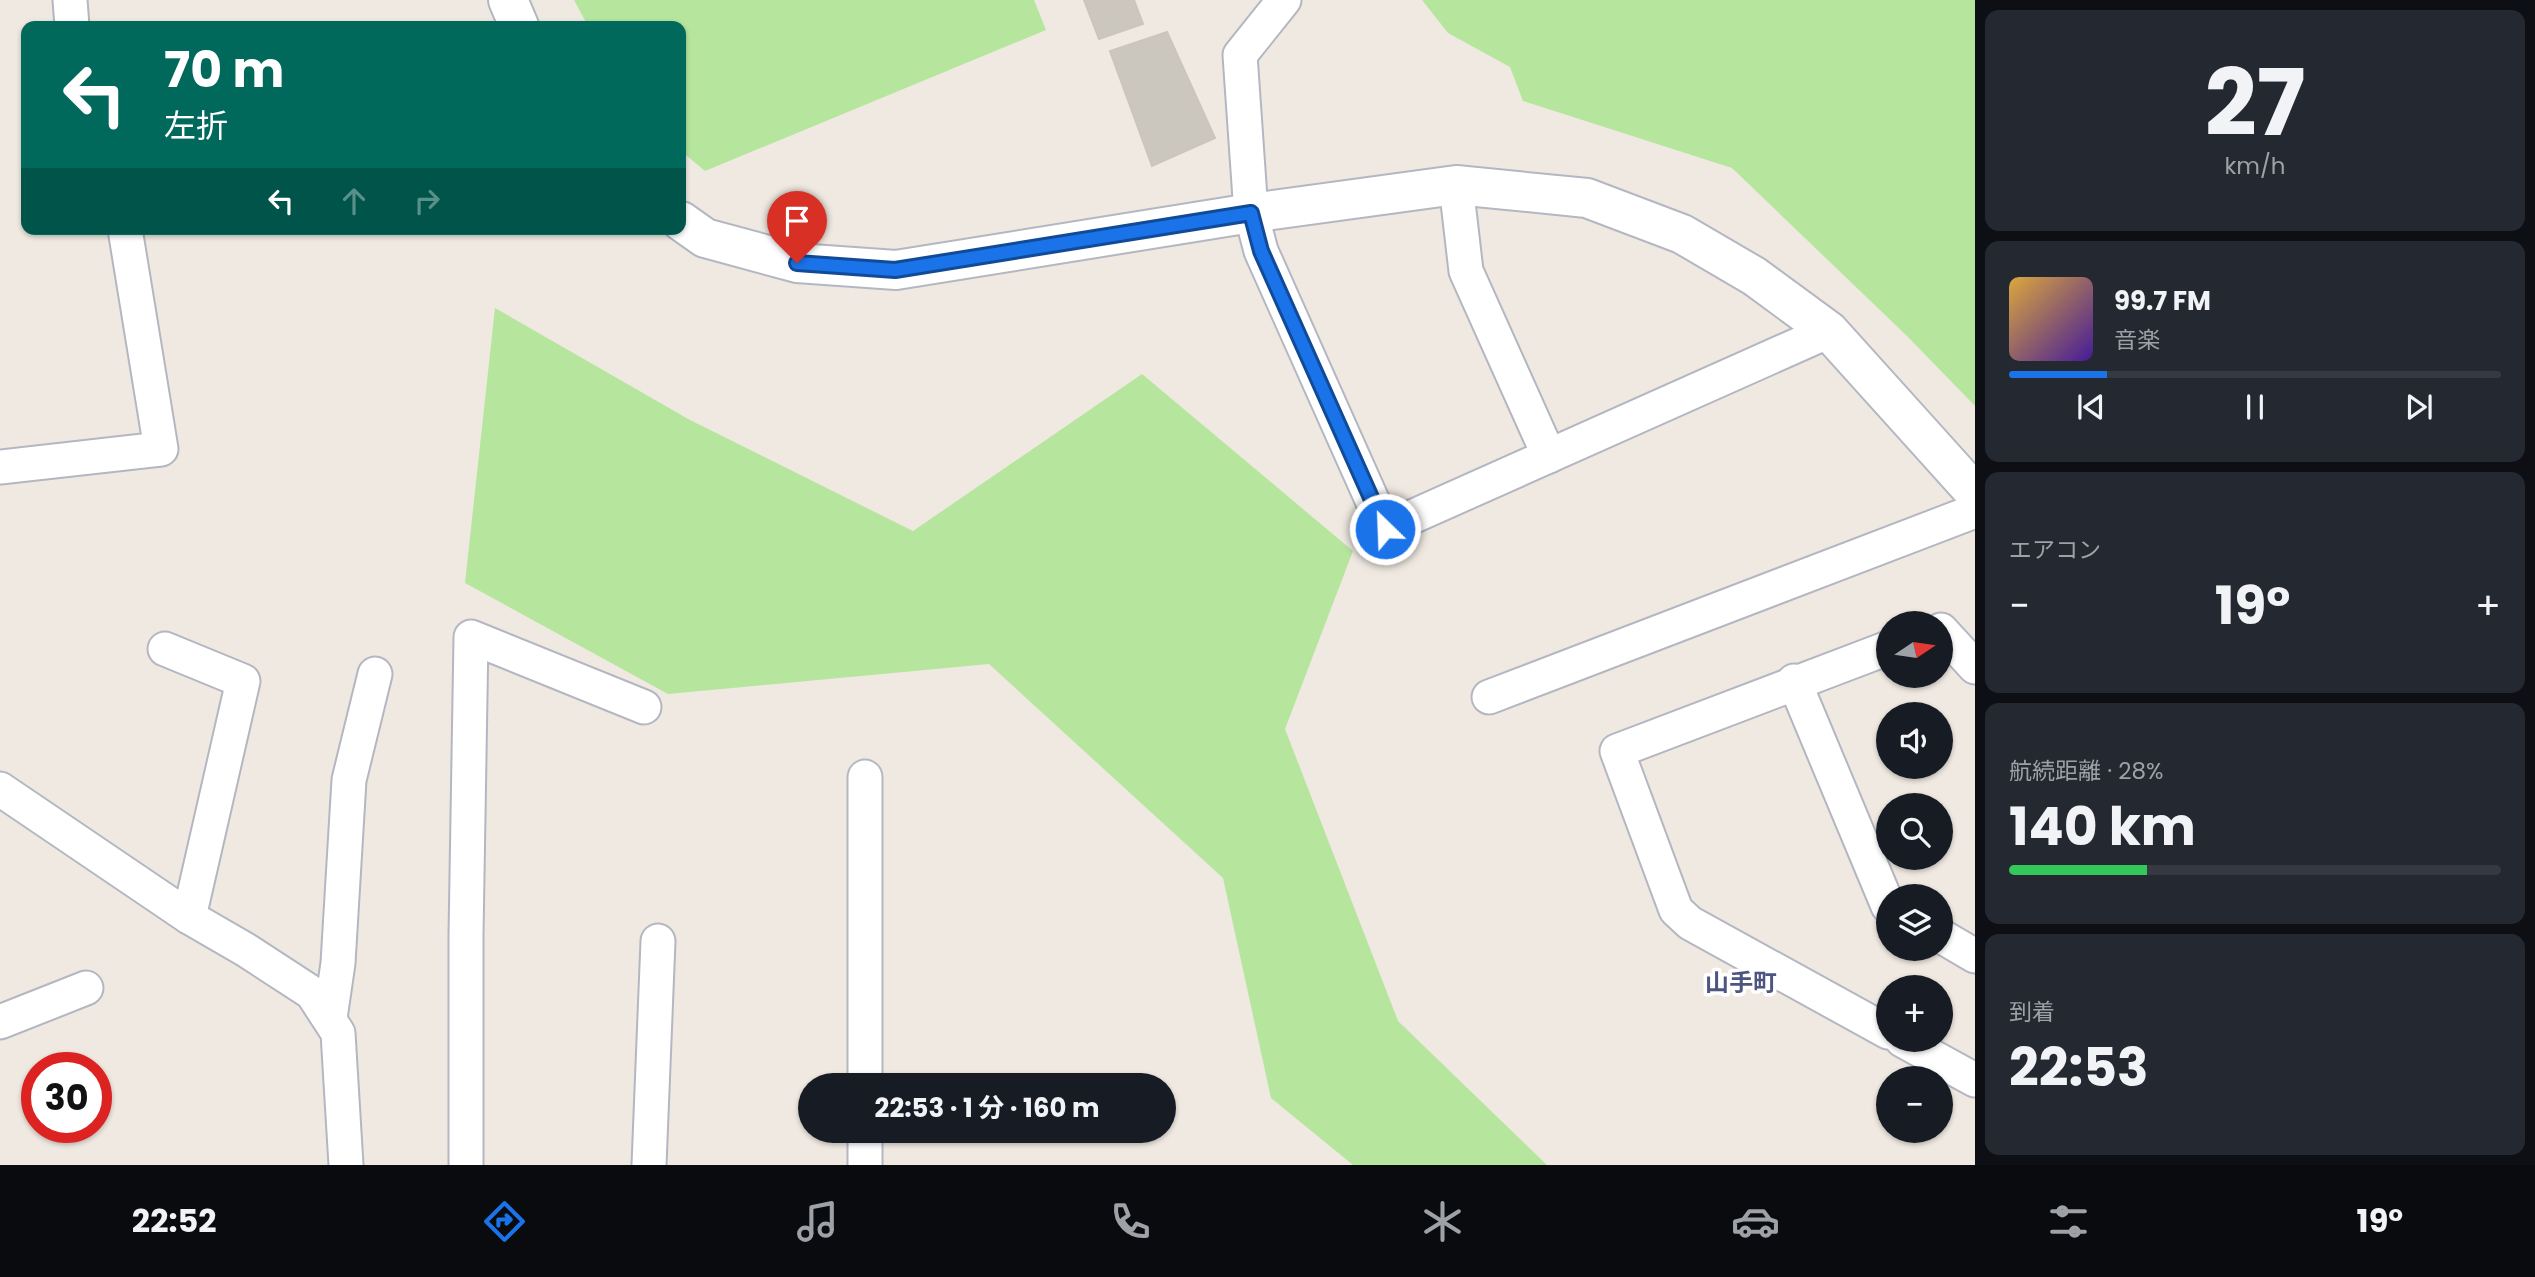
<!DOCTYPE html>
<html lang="ja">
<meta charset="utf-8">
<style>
:root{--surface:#171b24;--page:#242831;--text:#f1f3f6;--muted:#9ea1a6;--line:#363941;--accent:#1a73e8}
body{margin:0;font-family:Poppins,"Noto Sans JP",sans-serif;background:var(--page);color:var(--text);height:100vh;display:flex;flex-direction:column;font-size:26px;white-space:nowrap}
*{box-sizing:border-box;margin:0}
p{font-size:23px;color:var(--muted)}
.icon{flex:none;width:38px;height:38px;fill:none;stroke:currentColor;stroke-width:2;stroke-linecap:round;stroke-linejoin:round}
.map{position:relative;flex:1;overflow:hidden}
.sheet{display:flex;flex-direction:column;gap:10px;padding:10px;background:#0d0f14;width:560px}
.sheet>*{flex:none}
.guide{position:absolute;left:21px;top:21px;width:665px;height:214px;border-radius:14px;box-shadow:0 2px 5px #0004;background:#00695c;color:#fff;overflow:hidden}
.needle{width:46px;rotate:77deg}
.buttons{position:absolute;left:1876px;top:611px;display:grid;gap:14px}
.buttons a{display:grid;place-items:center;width:77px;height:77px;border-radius:50%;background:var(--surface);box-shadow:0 2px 5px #0004;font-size:35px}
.speed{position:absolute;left:21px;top:1052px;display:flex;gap:14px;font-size:35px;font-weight:700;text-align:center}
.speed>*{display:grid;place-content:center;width:91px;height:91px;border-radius:50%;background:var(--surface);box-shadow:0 2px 5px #0004;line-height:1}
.speed .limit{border:10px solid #d22;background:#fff;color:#111}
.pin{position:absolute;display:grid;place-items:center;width:60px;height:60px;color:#fff;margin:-72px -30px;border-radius:50% 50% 50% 0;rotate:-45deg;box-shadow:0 0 7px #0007}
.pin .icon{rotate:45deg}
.me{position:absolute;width:77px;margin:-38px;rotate:336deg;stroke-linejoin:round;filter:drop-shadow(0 0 5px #0008)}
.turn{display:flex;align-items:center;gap:24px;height:147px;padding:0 28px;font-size:32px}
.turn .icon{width:91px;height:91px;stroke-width:2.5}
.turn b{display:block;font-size:49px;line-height:60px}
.lanes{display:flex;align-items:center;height:66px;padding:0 28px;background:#0003;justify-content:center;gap:35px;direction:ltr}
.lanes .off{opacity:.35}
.big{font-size:52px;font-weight:700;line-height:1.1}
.sheet .card{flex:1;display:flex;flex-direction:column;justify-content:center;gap:10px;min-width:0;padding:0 24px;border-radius:14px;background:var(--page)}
.sheet .dial{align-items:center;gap:0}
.dial b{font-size:91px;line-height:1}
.song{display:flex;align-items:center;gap:21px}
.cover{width:84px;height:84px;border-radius:10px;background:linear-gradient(135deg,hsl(40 70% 55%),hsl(260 70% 35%))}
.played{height:7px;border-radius:4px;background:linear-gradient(90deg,var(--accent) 20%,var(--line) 20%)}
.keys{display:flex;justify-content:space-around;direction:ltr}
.heat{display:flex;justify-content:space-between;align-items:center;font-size:38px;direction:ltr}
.charge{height:10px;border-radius:5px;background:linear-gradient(90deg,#34c759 28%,var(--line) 0)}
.trip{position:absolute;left:798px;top:1073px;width:378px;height:70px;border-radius:35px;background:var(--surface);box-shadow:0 2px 5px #0004;font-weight:700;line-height:70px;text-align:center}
.menu{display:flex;height:112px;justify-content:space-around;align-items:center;background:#090b0e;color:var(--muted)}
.menu .icon{width:49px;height:49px}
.menu .current{color:var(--accent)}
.menu b{font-size:32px;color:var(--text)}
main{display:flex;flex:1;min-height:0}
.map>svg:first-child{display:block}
.green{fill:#b6e59e}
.building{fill:#cbc7bf;stroke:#cbc5ba;stroke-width:2}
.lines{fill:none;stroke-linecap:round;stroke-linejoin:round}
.street-casing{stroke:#b4b7c1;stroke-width:37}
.secondary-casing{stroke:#b4b7c1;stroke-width:42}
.street{stroke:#fff;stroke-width:33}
.secondary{stroke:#fff;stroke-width:38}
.route-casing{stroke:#114b97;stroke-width:18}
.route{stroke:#1a73e8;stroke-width:12}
.labels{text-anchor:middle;stroke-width:7;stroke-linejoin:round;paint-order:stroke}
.quarter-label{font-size:24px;font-weight:bold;fill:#4d5680;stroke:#fff}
</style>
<main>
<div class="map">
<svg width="1975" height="1165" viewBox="0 0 1975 1165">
<rect width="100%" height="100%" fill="#efe9e1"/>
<g class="green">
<polygon points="574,0 1034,0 1046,30 705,171 681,151 681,26 588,26"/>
<polygon points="1422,0 1975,0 1975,406 1908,337 1732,168 1523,101 1510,67 1448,33"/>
<polygon points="495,308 690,420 913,531 1142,374 1353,551 1285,729 1398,1021 1547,1165 1353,1165 1271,1098 1223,878 989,664 668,694 465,583"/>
</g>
<g class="building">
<polygon points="1084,0 1134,0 1143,24 1099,39"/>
<polygon points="1167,32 1215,138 1152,166 1110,51"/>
</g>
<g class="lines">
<defs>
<g id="street">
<polyline points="70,0 72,26"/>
<polyline points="1284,0 1240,55 1251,213 1261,251 1385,529 1829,331"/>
<polyline points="1456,185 1466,271 1549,456"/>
<polyline points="0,467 161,449 125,229"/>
<polyline points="1941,630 1975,667"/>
<polyline points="1888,648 1617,751 1676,910 1690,923 1888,1032"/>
<polyline points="165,649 243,681 189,917"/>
<polyline points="1794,681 1888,906"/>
<polyline points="1489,697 1975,511"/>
<polyline points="865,777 865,1085"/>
<polyline points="0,789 189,917 246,950 312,993 338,1033 346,1165"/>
<polyline points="1941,936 1975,956"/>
<polyline points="330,1018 338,963 349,780 375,674"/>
<polyline points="0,1022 86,988"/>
<polyline points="1902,1040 1975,1080"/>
<polyline points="865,1130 865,1165"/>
<polyline points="466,1165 466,935 471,637 644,707"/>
<polyline points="649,1165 658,941"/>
</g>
<g id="secondary">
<polyline points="508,0 519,26"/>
<polyline points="681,221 705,238 797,263 896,270 1251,213 1456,185 1587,198 1682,234 1754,276 1829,331 1975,493"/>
</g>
</defs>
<use href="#street" class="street-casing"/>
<use href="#secondary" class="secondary-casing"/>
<use href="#street" class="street"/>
<use href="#secondary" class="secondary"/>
</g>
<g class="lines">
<defs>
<polyline id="route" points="797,263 895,270 1251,213 1261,251 1385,529"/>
</defs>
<use href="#route" class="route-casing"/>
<use href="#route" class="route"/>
</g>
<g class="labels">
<g class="quarter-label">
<text x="1741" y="991">山手町</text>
</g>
</g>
</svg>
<div class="buttons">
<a><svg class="needle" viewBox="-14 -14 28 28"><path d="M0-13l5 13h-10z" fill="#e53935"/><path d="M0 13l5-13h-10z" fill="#9ea1a6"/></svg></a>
<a><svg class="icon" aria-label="sound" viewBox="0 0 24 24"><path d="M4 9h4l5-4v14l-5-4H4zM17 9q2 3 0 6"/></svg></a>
<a><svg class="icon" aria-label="search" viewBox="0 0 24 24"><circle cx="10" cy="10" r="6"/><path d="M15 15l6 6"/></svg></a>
<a><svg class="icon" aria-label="layers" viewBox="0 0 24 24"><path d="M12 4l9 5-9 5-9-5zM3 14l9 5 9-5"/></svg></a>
<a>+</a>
<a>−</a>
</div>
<div class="speed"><div class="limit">30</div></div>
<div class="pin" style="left:797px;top:263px;background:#d93025"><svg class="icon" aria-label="arrive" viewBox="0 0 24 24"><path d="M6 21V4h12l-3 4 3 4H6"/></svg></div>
<svg class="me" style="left:1385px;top:529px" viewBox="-20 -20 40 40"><circle r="17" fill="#1a73e8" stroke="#fff" stroke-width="3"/><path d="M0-11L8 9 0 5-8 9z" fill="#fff"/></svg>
<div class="trip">22:53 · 1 分 · 160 m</div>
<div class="guide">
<div class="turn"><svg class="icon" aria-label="left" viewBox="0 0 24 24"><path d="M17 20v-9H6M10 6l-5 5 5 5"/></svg><div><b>70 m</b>左折</div></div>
<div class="lanes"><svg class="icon" aria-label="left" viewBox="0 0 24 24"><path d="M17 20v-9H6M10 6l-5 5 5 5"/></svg><svg class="icon off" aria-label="ahead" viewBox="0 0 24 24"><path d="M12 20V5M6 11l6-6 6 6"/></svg><svg class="icon off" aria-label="right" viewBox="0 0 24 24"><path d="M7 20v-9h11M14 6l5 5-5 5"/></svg></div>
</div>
</div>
<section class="sheet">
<div class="card dial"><b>27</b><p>km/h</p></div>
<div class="card">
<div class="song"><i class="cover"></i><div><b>99.7 FM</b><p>音楽</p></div></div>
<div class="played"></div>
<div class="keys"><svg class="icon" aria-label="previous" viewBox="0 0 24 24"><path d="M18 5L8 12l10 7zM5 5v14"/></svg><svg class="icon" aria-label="pause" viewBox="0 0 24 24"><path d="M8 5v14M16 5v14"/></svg><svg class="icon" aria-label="next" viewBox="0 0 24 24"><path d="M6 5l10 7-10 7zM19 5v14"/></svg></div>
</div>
<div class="card"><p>エアコン</p>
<div class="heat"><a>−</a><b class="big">19°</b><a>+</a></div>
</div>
<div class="card"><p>航続距離 · 28%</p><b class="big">140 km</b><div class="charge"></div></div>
<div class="card"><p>到着</p><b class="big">22:53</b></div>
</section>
</main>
<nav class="menu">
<b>22:52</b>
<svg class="icon current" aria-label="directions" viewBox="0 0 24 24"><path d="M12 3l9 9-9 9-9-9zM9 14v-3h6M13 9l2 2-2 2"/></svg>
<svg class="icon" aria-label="music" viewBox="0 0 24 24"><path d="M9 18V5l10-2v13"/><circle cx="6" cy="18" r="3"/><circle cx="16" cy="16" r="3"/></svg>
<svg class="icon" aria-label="phone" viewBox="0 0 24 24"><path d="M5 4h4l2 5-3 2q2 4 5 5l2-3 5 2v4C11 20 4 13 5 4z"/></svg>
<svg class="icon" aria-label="climate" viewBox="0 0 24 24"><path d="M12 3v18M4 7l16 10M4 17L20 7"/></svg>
<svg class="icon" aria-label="car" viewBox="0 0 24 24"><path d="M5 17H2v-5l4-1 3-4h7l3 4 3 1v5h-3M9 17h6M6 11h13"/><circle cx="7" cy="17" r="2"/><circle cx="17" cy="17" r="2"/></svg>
<svg class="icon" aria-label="filters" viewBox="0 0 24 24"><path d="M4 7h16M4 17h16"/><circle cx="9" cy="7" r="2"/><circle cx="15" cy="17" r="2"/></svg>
<b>19°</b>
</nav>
